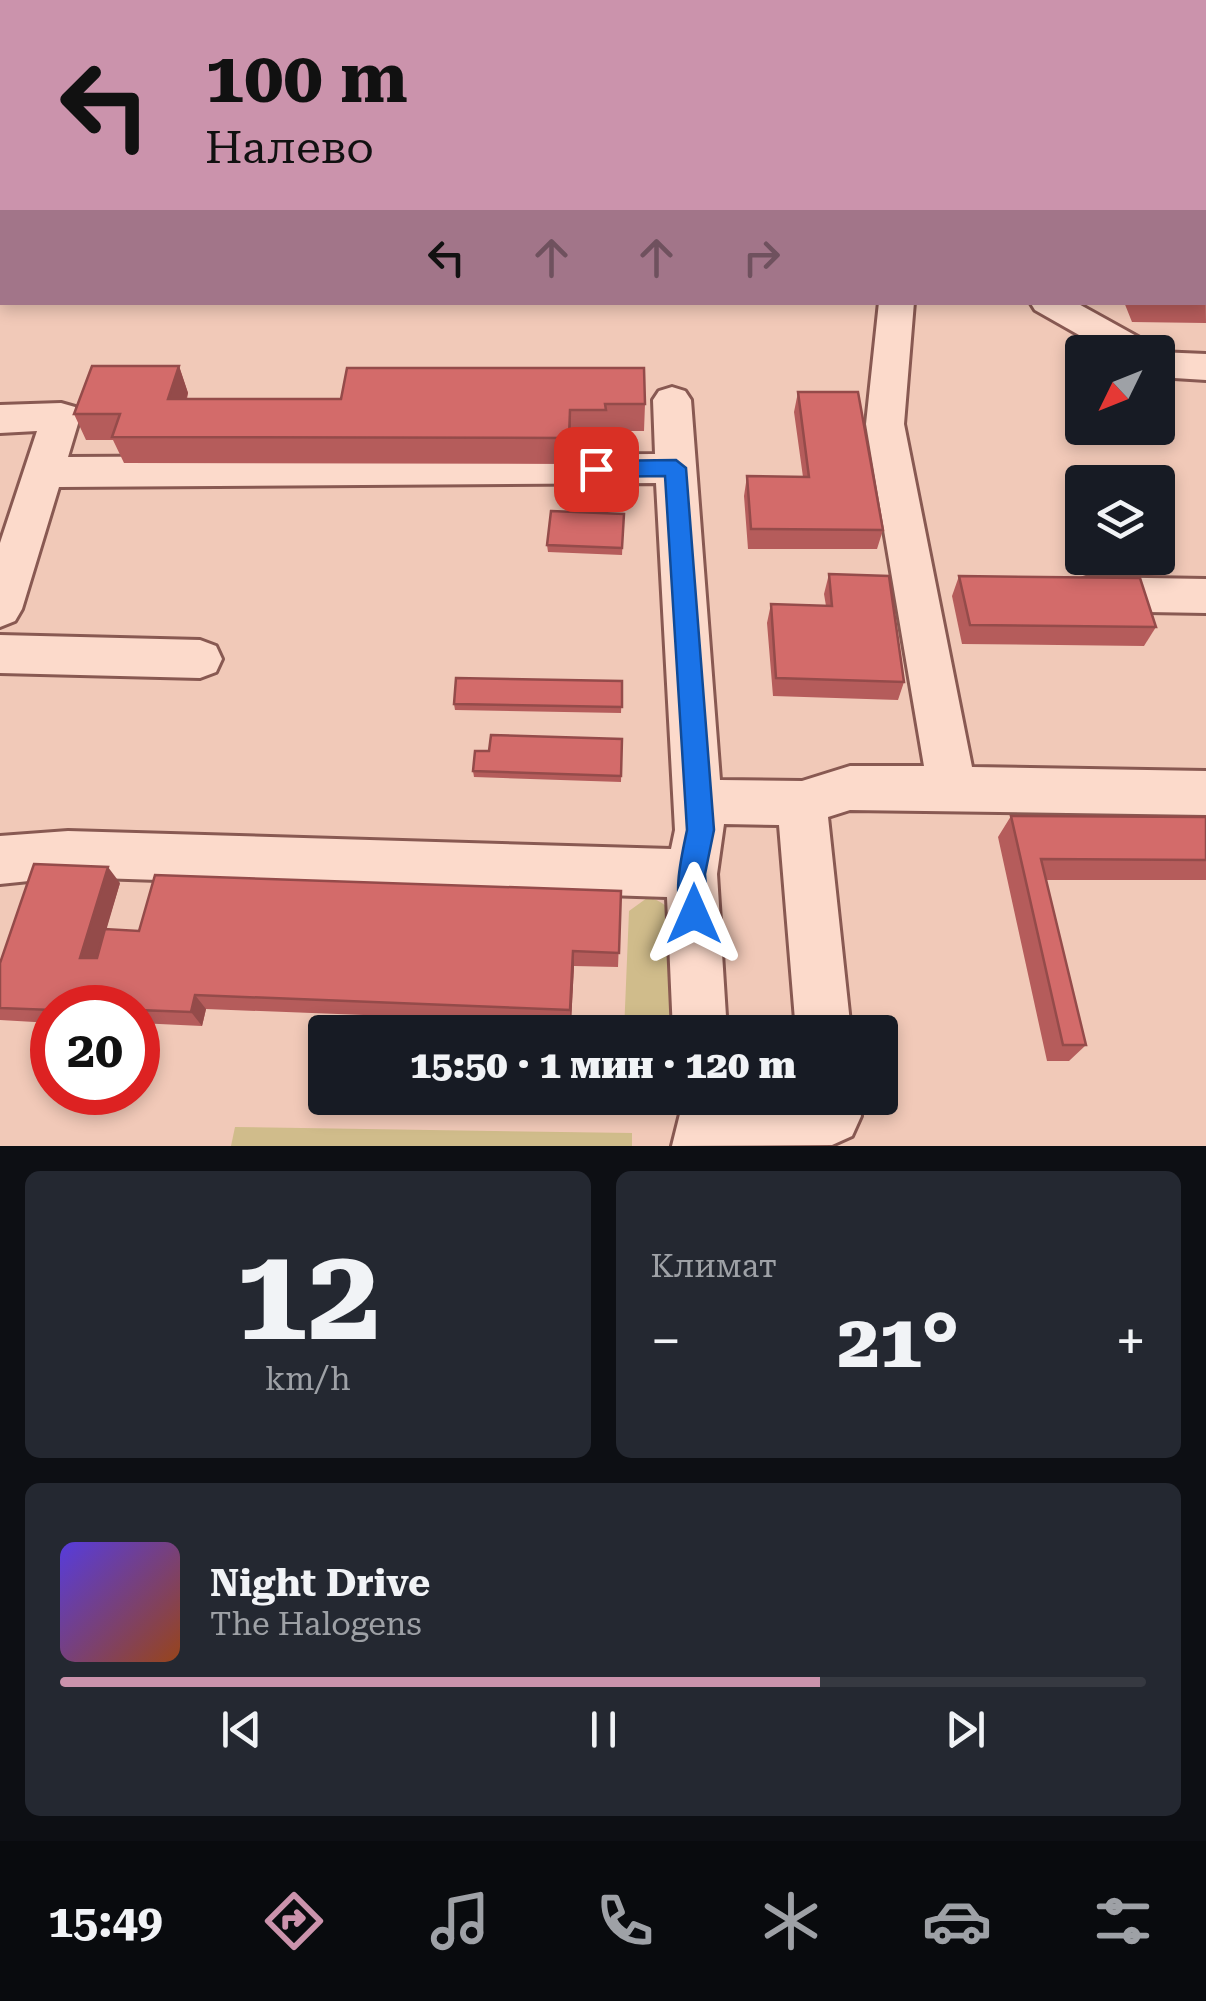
<!DOCTYPE html>
<html lang="ru">
<meta charset="utf-8">
<style>
:root{--surface:#171b24;--page:#242831;--text:#f1f3f6;--muted:#9ea1a6;--line:#363941;--accent:#cb93ac}
body{margin:0;font-family:"Roboto Serif",serif;background:var(--page);color:var(--text);height:100vh;display:flex;flex-direction:column;font-size:38px;white-space:nowrap}
*{box-sizing:border-box;margin:0}
p{font-size:32px;color:var(--muted)}
.icon{flex:none;width:55px;height:55px;fill:none;stroke:currentColor;stroke-width:2;stroke-linecap:round;stroke-linejoin:round}
.map{position:relative;height:1146px;overflow:hidden}
.sheet{display:flex;flex-direction:column;gap:25px;padding:25px;background:#0d0f14;flex:1}
.sheet>*{flex:none}
.top-card{position:absolute;left:0px;top:0px;width:1208px;height:305px;box-shadow:0 5px 15px #0003;background:#cb93ac;color:#111;overflow:hidden}
.needle{width:65px;rotate:227deg}
.buttons{position:absolute;left:1065px;top:335px;display:grid;gap:20px}
.buttons a{display:grid;place-items:center;width:110px;height:110px;border-radius:10px;background:var(--surface);box-shadow:0 5px 15px #0003;font-size:50px}
.speed{position:absolute;left:30px;top:985px;display:flex;gap:20px;font-size:50px;font-weight:700;text-align:center}
.speed>*{display:grid;place-content:center;width:130px;height:130px;border-radius:50%;background:var(--surface);box-shadow:0 5px 15px #0003;line-height:1}
.speed .limit{border:15px solid #d22;background:#fff;color:#111}
.pin{position:absolute;display:grid;place-items:center;width:85px;height:85px;color:#fff;margin:-42px;border-radius:20px;box-shadow:0 5px 15px #0006}
.me{position:absolute;width:110px;margin:-55px;rotate:0deg;stroke-linejoin:round;filter:drop-shadow(0 0 8px #0008)}
.turn{display:flex;align-items:center;gap:35px;height:210px;padding:0 40px;font-size:45px}
.turn .icon{width:130px;height:130px;stroke-width:2.5}
.turn b{display:block;font-size:70px;line-height:85px}
.lanes{display:flex;align-items:center;height:95px;padding:0 40px;background:#0003;justify-content:center;gap:50px;direction:ltr}
.lanes .off{opacity:.35}
.big{font-size:75px;font-weight:800;line-height:1.1}
.sheet .card{flex:1;display:flex;flex-direction:column;justify-content:center;gap:15px;min-width:0;padding:0 35px;border-radius:15px;background:var(--page)}
.sheet .dial{align-items:center;gap:0}
.dial b{font-size:130px;line-height:1}
.song{display:flex;align-items:center;gap:30px}
.cover{width:120px;height:120px;border-radius:15px;background:linear-gradient(135deg,hsl(250 70% 55%),hsl(20 70% 35%))}
.played{height:10px;border-radius:5px;background:linear-gradient(90deg,var(--accent) 70%,var(--line) 70%)}
.keys{display:flex;justify-content:space-around;direction:ltr}
.heat{display:flex;justify-content:space-between;align-items:center;font-size:55px;direction:ltr}
.sheet .tiles{flex:1;display:grid;gap:25px;grid-template-columns:1fr 1fr}
.card:last-child{grid-column:span 2}
.trip{position:absolute;left:308px;top:1015px;width:590px;height:100px;border-radius:10px;background:var(--surface);box-shadow:0 5px 15px #0003;font-weight:800;line-height:100px;text-align:center}
.menu{display:flex;height:160px;justify-content:space-around;align-items:center;background:#090b0e;color:var(--muted)}
.menu .icon{width:70px;height:70px}
.menu .active{color:var(--accent)}
.menu b{font-size:45px;color:var(--text)}
.map>svg:first-child{display:block}
.green{fill:#d0bc8b}
.lines{fill:none;stroke-linecap:round;stroke-linejoin:round}
.minor-casing{stroke:#885952;stroke-width:6}
.minor{fill:#fcdacb;fill-rule:evenodd}
.rail{stroke:#351b19;stroke-width:5;stroke-dasharray:12 12;stroke-linecap:butt}
.wall{fill:#b55c5b}
.shaded-wall{fill:#944b4a}
.building{fill:#d36b6a;stroke:#944b4a;stroke-width:2.5}
.route{fill:#1a73e8;stroke:#114b97;stroke-width:2.5}
</style>
<div class="map">
<svg width="1206" height="1146" viewBox="0 0 1206 1146">
<rect width="100%" height="100%" fill="#f1c9b8"/>
<g class="green">
<path d="M647,898C695,901 681,996 682,1032H624L629,911Z"/>
<polygon points="235,1127 632,1133 632,1146 231,1146"/>
</g>
<g class="lines">
<defs>
<g id="minor">
<polygon points="710,0 740,0 741,2 711,2"/>
<rect x="0" y="192" width="2" height="20"/>
<polygon points="879,302 914,302 904,424 972,767 1206,771 1206,815 850,810 828,817 851,1032 796,1032 779,825 724,824 717,874 727,1032 673,1032 667,897 68,877 0,884 0,836 68,831 671,849 675,830 656,483 59,487 22,609 15,621 0,627 0,543 37,431 0,433 0,405 61,403 75,407 80,417 68,457 655,454 653,400 659,391 672,387 685,391 691,400 720,780 802,781 850,766 924,766 866,424"/>
<polygon points="1030,302 1075,302 1149,343 1154,352 1109,352 1035,310"/>
<polygon points="1158,352 1206,354 1206,380 1158,377"/>
<polygon points="1089,577 1206,579 1206,613 1089,611 1074,606 1067,594 1074,582"/>
<polygon points="0,635 200,640 216,646 222,659 216,672 200,678 0,673"/>
<polygon points="684,1098 858,1098 861,1116 852,1136 832,1145 672,1146"/>
</g>
</defs>
<use href="#minor" class="minor-casing"/>
<use href="#minor" class="minor"/>
<g class="rail">
<polyline points="271,0 275,2"/>
<polyline points="588,0 593,2"/>
<polyline points="875,0 880,2"/>
<polyline points="931,0 937,2"/>
<polyline points="976,0 982,2"/>
<polyline points="1139,0 1145,2"/>
</g>
</g>
<g class="wall">
<polygon points="0,0 76,0 74,2 2,2 2,35 0,35"/>
<polygon points="752,0 873,0 873,2 756,2"/>
<polygon points="1205,236 1206,323 1132,322 1124,302 1205,302"/>
<polygon points="179,366 188,393 187,399 645,404 644,431 606,431 606,436 571,436 570,464 124,463 113,440 86,440 74,414"/>
<polygon points="798,392 883,530 877,549 748,549 744,496 747,476 803,477 794,412"/>
<polygon points="624,514 622,555 548,552 547,545"/>
<polygon points="829,574 904,682 898,700 773,696 767,623 771,604 826,606 824,594"/>
<polygon points="959,576 1156,627 1144,646 962,644 952,596"/>
<polygon points="622,681 621,713 455,710 454,704"/>
<polygon points="622,739 621,782 474,777 473,771 489,751"/>
<polygon points="1011,816 1206,817 1206,880 1046,880 1086,1045 1069,1061 1047,1061 998,837"/>
<polygon points="120,883 106,929 139,931 621,891 618,967 574,966 571,1023 206,1009 202,1026 138,1023 138,1008 52,1008 52,1023 0,1020 0,963"/>
</g>
<g class="shaded-wall">
<polygon points="62,0 76,0 74,2 63,2"/>
<polygon points="522,0 545,0 538,2 522,2"/>
<polygon points="844,0 873,0 873,2 838,2"/>
<polygon points="179,366 188,393 178,425 168,399"/>
<polygon points="570,410 571,436 570,464 569,438"/>
<polygon points="108,867 120,883 94,972 80,958"/>
<polygon points="573,951 574,966 571,1023 570,1010"/>
<polygon points="195,995 206,1009 202,1026 191,1012"/>
</g>
<g class="building">
<polygon points="0,0 38,0 37,2 2,2 2,9 0,9"/>
<polygon points="798,0 844,0 838,2 803,2"/>
<rect x="1205" y="131" width="1" height="70"/>
<rect x="1205" y="236" width="1" height="61"/>
<polygon points="92,366 179,366 168,399 341,399 347,368 644,368 645,404 605,404 606,410 570,410 569,438 112,437 120,414 74,414"/>
<polygon points="798,392 858,392 883,530 751,529 747,476 809,477"/>
<polygon points="551,511 624,514 622,548 547,545"/>
<polygon points="829,574 889,576 904,682 776,678 771,604 832,606"/>
<polygon points="959,576 1140,578 1156,627 970,625"/>
<polygon points="456,678 622,681 622,707 454,704"/>
<polygon points="491,735 622,739 621,776 473,771 475,751 489,751"/>
<polygon points="1011,816 1206,817 1206,860 1041,859 1086,1045 1063,1045"/>
<polygon points="34,864 108,867 80,958 97,958 105,929 139,931 155,875 621,891 619,953 573,951 570,1010 195,995 191,1012 138,1010 138,1008 118,1008 119,1003 67,1001 65,1008 52,1008 52,1010 0,1008 0,963"/>
</g>
<path class="route" d="M676,460L686,468L714,830L705,874L708,914L704,923L694,927L684,923C672,894 681,859 687,830L665,476L596,477L586,469L596,461Z"/>
</svg>
<div class="buttons">
<a><svg class="needle" viewBox="-14 -14 28 28"><path d="M0-13l5 13h-10z" fill="#e53935"/><path d="M0 13l5-13h-10z" fill="#9ea1a6"/></svg></a>
<a><svg class="icon" aria-label="layers" viewBox="0 0 24 24"><path d="M12 4l9 5-9 5-9-5zM3 14l9 5 9-5"/></svg></a>
</div>
<div class="speed"><div class="limit">20</div></div>
<div class="pin" style="left:596px;top:469px;background:#d93025"><svg class="icon" aria-label="arrive" viewBox="0 0 24 24"><path d="M6 21V4h12l-3 4 3 4H6"/></svg></div>
<svg class="me" style="left:694px;top:914px" viewBox="-20 -20 40 40"><path d="M0-17L14 15 0 8-14 15z" fill="#1a73e8" stroke="#fff" stroke-width="4"/></svg>
<div class="trip">15:50 · 1 мин · 120 m</div>
<div class="top-card">
<div class="turn"><svg class="icon" aria-label="left" viewBox="0 0 24 24"><path d="M17 20v-9H6M10 6l-5 5 5 5"/></svg><div><b>100 m</b>Налево</div></div>
<div class="lanes"><svg class="icon" aria-label="left" viewBox="0 0 24 24"><path d="M17 20v-9H6M10 6l-5 5 5 5"/></svg><svg class="icon off" aria-label="ahead" viewBox="0 0 24 24"><path d="M12 20V5M6 11l6-6 6 6"/></svg><svg class="icon off" aria-label="ahead" viewBox="0 0 24 24"><path d="M12 20V5M6 11l6-6 6 6"/></svg><svg class="icon off" aria-label="right" viewBox="0 0 24 24"><path d="M7 20v-9h11M14 6l5 5-5 5"/></svg></div>
</div>
</div>
<section class="sheet">
<div class="tiles">
<div class="card dial"><b>12</b><p>km/h</p></div>
<div class="card"><p>Климат</p>
<div class="heat"><a>−</a><b class="big">21°</b><a>+</a></div>
</div>
<div class="card">
<div class="song"><i class="cover"></i><div><b>Night Drive</b><p>The Halogens</p></div></div>
<div class="played"></div>
<div class="keys"><svg class="icon" aria-label="previous" viewBox="0 0 24 24"><path d="M18 5L8 12l10 7zM5 5v14"/></svg><svg class="icon" aria-label="pause" viewBox="0 0 24 24"><path d="M8 5v14M16 5v14"/></svg><svg class="icon" aria-label="next" viewBox="0 0 24 24"><path d="M6 5l10 7-10 7zM19 5v14"/></svg></div>
</div>
</div>
</section>
<nav class="menu">
<b>15:49</b>
<svg class="icon active" aria-label="directions" viewBox="0 0 24 24"><path d="M12 3l9 9-9 9-9-9zM9 14v-3h6M13 9l2 2-2 2"/></svg>
<svg class="icon" aria-label="music" viewBox="0 0 24 24"><path d="M9 18V5l10-2v13"/><circle cx="6" cy="18" r="3"/><circle cx="16" cy="16" r="3"/></svg>
<svg class="icon" aria-label="phone" viewBox="0 0 24 24"><path d="M5 4h4l2 5-3 2q2 4 5 5l2-3 5 2v4C11 20 4 13 5 4z"/></svg>
<svg class="icon" aria-label="climate" viewBox="0 0 24 24"><path d="M12 3v18M4 7l16 10M4 17L20 7"/></svg>
<svg class="icon" aria-label="car" viewBox="0 0 24 24"><path d="M5 17H2v-5l4-1 3-4h7l3 4 3 1v5h-3M9 17h6M6 11h13"/><circle cx="7" cy="17" r="2"/><circle cx="17" cy="17" r="2"/></svg>
<svg class="icon" aria-label="filters" viewBox="0 0 24 24"><path d="M4 7h16M4 17h16"/><circle cx="9" cy="7" r="2"/><circle cx="15" cy="17" r="2"/></svg>
</nav>
